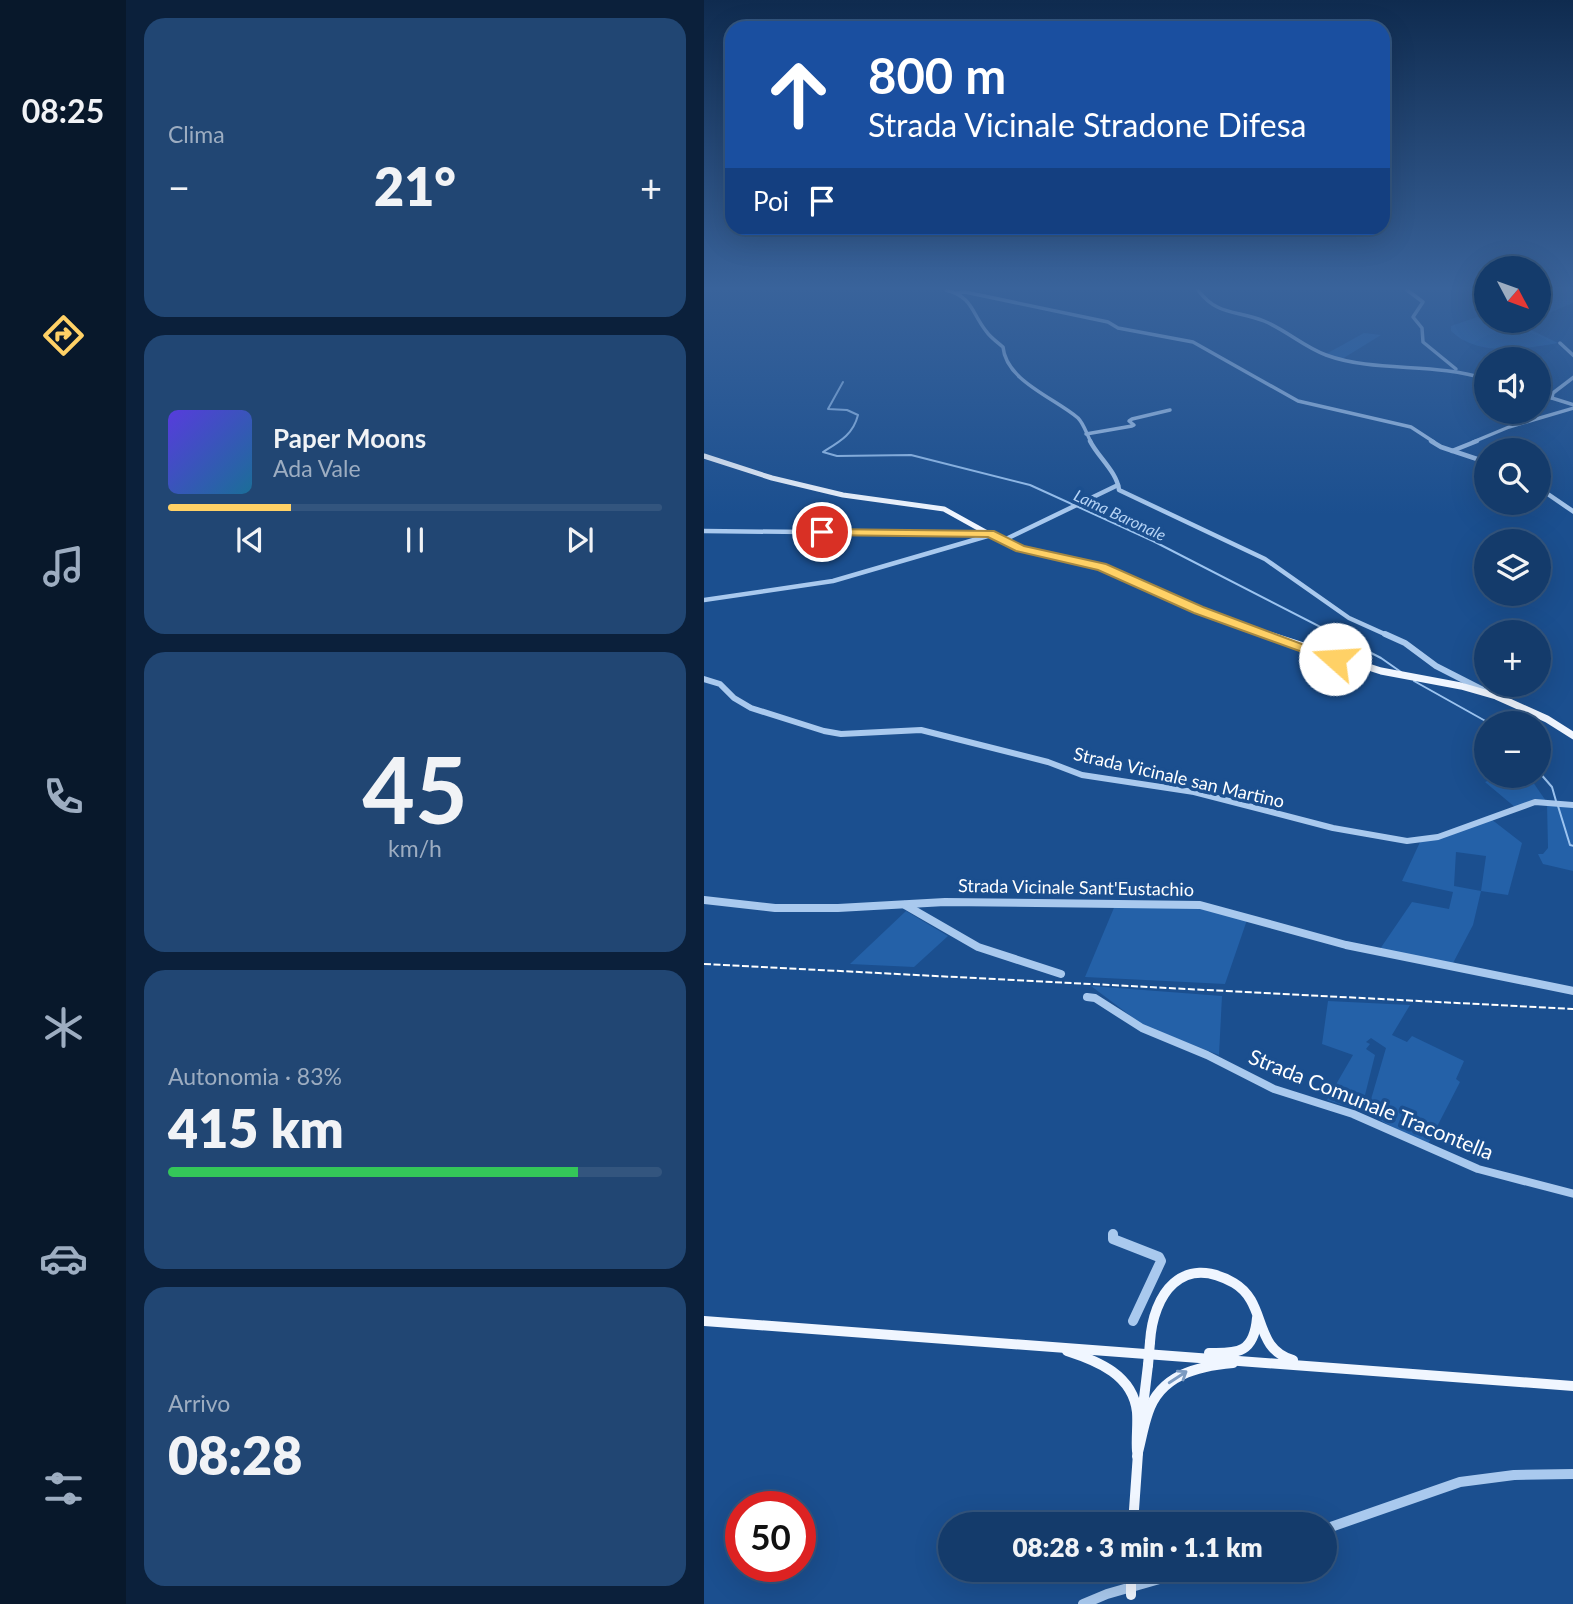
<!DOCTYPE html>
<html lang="it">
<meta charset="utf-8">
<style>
:root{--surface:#143b6b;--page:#214673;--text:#f1f3f6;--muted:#9dadc1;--line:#33557e;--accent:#ffd166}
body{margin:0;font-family:Lato,sans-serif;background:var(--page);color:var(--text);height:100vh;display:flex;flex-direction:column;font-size:26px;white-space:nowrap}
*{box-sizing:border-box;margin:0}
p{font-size:23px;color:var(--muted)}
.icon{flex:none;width:38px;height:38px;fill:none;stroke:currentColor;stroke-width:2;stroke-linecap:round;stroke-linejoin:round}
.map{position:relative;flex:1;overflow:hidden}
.sheet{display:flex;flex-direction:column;gap:18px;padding:18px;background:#0b203b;width:578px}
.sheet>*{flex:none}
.hud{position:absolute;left:21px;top:21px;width:665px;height:214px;border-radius:21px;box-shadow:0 7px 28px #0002,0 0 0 2px var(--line);background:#1a4fa0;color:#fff;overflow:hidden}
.needle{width:46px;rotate:131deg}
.tools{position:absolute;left:770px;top:256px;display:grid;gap:14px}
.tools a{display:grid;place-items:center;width:77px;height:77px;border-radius:50%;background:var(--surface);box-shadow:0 7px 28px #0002,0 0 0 2px var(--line);font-size:35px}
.speed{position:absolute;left:21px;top:1491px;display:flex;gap:14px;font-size:35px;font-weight:700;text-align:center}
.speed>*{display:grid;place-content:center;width:91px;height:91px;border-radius:50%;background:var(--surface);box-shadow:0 7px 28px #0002,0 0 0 2px var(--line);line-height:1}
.speed .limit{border:10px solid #d22;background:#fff;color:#111}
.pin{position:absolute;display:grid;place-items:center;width:60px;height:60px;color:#fff;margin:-30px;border:4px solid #fff;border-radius:50%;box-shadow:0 2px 7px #0007}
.me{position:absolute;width:77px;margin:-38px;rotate:289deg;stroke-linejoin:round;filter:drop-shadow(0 0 5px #0008)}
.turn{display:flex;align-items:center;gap:24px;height:147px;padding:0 28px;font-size:32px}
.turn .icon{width:91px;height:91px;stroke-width:2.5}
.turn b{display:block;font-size:49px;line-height:60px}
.then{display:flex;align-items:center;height:66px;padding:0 28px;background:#0003;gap:14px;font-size:26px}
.big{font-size:52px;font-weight:800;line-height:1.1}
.sheet .widget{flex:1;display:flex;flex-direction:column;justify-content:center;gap:10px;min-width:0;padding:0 24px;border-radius:21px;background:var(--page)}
.sheet .dial{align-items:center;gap:0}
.dial b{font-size:91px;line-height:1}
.song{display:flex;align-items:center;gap:21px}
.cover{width:84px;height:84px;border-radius:10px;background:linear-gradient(135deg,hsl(250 70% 55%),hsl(200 70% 35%))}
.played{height:7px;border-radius:4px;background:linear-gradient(90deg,var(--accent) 25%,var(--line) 25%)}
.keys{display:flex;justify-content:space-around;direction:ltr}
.heat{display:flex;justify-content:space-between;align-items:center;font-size:38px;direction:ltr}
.charge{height:10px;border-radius:5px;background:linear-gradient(90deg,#34c759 83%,var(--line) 0)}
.trip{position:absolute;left:234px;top:1512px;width:399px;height:70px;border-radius:35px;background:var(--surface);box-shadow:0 7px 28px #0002,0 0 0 2px var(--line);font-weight:800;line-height:70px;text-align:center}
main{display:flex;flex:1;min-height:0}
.tabs{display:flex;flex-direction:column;width:126px;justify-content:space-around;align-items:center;background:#08182b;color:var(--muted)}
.tabs .icon{width:49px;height:49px}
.tabs .active{color:var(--accent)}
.tabs b{font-size:32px;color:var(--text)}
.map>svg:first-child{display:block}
.green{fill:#2461a8;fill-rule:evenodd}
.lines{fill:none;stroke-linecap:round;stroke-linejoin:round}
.stream{stroke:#9cc4f0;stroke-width:2}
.minor-far4{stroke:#a9c9ee;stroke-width:3.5}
.minor-far3{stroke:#a9c9ee;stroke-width:4.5}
.minor-far2{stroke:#a9c9ee;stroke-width:6}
.minor-far1{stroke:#a9c9ee;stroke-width:8}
.minor{stroke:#a9c9ee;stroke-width:10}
.major-far2{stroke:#f0f6ff;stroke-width:5}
.major-far1{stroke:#f0f6ff;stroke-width:7}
.major{stroke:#f0f6ff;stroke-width:10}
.rail{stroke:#fff;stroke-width:2;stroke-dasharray:7 2.5;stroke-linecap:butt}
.major-bridge{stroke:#f0f6ff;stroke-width:10}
.oneway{stroke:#7b9ac1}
.route{fill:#ffd166;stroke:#a68842;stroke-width:2}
.labels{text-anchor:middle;stroke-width:7;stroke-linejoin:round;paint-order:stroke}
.far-water-label{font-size:16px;font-style:italic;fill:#b5d3f5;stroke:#1b4f8f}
.street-label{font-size:18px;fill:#fff;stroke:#1b4f8f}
.near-street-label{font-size:21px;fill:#fff;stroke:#1b4f8f}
</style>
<main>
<nav class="tabs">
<b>08:25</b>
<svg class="icon active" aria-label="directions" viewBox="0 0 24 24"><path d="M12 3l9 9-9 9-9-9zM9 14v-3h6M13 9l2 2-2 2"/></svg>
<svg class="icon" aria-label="music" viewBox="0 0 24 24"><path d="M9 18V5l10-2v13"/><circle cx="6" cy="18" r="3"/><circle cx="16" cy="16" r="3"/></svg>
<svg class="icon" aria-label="phone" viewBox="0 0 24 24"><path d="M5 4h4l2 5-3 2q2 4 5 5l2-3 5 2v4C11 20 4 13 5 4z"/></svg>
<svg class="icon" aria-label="climate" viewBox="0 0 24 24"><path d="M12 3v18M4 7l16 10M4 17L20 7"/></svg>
<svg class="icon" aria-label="car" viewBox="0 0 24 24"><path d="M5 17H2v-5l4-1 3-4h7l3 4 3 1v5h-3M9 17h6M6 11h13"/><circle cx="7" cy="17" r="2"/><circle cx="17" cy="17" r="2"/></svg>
<svg class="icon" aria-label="filters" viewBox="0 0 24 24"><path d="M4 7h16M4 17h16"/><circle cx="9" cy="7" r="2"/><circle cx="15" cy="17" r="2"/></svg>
</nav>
<section class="sheet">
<div class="widget"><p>Clima</p>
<div class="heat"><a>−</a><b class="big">21°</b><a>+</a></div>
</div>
<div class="widget">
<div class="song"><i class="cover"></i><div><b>Paper Moons</b><p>Ada Vale</p></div></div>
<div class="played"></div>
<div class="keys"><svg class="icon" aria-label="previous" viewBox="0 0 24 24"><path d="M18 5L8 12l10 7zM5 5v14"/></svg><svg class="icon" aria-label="pause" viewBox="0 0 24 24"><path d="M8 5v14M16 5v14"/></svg><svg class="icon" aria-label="next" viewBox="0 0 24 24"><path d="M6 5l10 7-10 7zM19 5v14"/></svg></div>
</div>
<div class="widget dial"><b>45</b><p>km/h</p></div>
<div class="widget"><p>Autonomia · 83%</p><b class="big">415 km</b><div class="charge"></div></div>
<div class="widget"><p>Arrivo</p><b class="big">08:28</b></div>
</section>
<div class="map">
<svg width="870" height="1604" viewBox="0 0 870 1604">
<rect width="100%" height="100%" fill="#1b4f8f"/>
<g class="green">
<polygon points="835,290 869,290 869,303 835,317"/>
<path d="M782,314V320L815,324L854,343C819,349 774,357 747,331V326Z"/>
<polygon points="660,333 677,335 638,359 622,354"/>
<polygon points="798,775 824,775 842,801 812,808 781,782"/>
<polygon points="843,804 869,806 869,871 839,864 834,854 839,854 844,848"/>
<path d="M787,819L818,843L804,895L777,891L769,925L749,963L676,949L708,902L745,909L749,892L698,881L717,840ZM752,852L782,856L777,891L750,886Z"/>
<polygon points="412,903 469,904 544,917 521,984 381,977"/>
<polygon points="202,911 244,936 210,967 146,964"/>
<polygon points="387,986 518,996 515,1055 440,1026"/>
<polygon points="624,1001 706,1005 688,1035 703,1042 708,1036 760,1061 752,1079 756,1082 723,1146 663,1113 682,1048 667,1038 662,1042 666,1044 662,1049 671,1055 657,1111 623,1100 649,1055 618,1044"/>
</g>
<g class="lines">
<g class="stream">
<path d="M139,382L124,409L143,410L154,415C149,435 135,442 119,452L133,456L207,455L326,485L449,541L677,658L697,672"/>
<polyline points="710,681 785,723"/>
<polyline points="835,772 848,787 852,801"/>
<polyline points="854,806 866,845 870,846"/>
</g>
<g class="minor-far4">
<path d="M242,290C269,297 267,312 282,331C286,337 293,342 299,347C302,381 351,398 374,418C380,424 383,435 387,442"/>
<path d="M494,290C513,316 533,310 560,321C582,330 600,347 622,355C671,373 730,362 782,379"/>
<polyline points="703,290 719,302 709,317 718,328 719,342 752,369"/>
<polyline points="253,293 261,292 404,322 414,328 489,342 594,401 707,427 730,442"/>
<polyline points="856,343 870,356"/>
<polyline points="835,394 870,405"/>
<polyline points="848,398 849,393 870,377"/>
<polyline points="382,434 428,426 430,425 425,421 428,419 466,410"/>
<polyline points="769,442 805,427 870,408"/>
</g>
<g class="minor-far3">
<path d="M386,441C394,457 413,472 415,490L561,559L645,618L685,636"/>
<polyline points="727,441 737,447 782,462"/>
<polyline points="748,451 773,441"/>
<polyline points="835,488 870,512"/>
<polyline points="0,531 280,534"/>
<polyline points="298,541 414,485"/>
<polyline points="0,600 129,581 287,535"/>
</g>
<g class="minor-far2">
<polyline points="681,634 701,643 732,666 781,691"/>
<polyline points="0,679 16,684 30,698 47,708 120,731 137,734 217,730 344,762 378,775 490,792 629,828 703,841 734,837 831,802 870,805"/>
</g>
<g class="minor-far1">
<polyline points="0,900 71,908 134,908 241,902 496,905 642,945 870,991"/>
<polyline points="201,905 274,947 357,974"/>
<polyline points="383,997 391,998 438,1028 503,1055 570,1089 649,1114 774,1169 870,1194"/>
</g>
<g class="minor">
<polyline points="409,1234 409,1239 455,1257 457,1261 429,1321"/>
<polyline points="621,1529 756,1482 810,1475 870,1474"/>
<polyline points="379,1604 403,1594 487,1570"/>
</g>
<polyline class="major-far2" points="0,456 68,478 139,495 240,509 303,544 397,567 495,610 567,636"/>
<polyline class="major-far1" points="562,634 677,671 757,686 792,696 843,719 870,736"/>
<g class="major">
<polyline points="0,1321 870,1386"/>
<path d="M446,1342C449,1294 478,1253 530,1283C564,1303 548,1348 589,1360"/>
<path d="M363,1351C394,1361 429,1375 433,1412C434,1425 432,1438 433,1451"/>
<path d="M505,1353C535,1354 550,1352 553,1318"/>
<polyline points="437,1423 444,1365"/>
<path d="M433,1456C437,1442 439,1427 444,1413C456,1375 494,1366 529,1363"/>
<polyline points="429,1524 434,1453"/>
</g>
<polyline class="rail" points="0,964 870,1009"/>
<g class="major-bridge">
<polyline points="444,1365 446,1342"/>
<polyline points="427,1579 427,1595"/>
</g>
</g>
<defs><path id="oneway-shaft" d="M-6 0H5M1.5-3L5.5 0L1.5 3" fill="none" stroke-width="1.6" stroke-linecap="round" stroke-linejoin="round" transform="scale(1.75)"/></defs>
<use class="oneway" href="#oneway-shaft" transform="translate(474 1377) rotate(-33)"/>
<linearGradient id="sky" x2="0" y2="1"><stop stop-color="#0f2b4f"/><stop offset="0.56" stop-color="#39639b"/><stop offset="1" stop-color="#39639b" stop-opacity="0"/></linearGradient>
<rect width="870" height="515" fill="url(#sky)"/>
<polygon class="route" points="118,529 290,531 320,546 402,564 499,607 638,659 636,662 626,662 490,613 394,570 312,551 284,537 114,535 114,530"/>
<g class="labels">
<g class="far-water-label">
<text transform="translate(416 515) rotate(25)" y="6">Lama Baronale</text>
</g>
<g class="street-label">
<text transform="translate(475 778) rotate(13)" y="6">Strada Vicinale san Martino</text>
<text transform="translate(372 888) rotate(1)" y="6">Strada Vicinale Sant'Eustachio</text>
</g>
<g class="near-street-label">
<text transform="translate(667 1105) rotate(22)" y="7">Strada Comunale Tracontella</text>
</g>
</g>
</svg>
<div class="tools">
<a><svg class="needle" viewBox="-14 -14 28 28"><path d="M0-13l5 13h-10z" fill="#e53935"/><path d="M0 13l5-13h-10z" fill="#9dadc1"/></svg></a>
<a><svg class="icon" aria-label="sound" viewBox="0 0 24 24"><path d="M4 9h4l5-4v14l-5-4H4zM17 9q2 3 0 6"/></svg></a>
<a><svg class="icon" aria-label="search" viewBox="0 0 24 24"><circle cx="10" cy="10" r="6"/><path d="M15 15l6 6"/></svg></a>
<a><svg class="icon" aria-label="layers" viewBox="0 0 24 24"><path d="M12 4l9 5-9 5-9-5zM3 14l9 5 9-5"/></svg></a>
<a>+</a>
<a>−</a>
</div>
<div class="speed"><div class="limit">50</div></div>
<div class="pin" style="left:118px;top:532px;background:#d93025"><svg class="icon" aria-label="arrive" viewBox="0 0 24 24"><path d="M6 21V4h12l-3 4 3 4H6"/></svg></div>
<svg class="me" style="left:631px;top:659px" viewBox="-20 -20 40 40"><circle r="19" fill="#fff"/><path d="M0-13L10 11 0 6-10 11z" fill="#ffd166"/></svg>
<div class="trip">08:28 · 3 min · 1.1 km</div>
<div class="hud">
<div class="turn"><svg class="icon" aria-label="ahead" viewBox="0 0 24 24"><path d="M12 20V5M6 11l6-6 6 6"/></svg><div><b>800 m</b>Strada Vicinale Stradone Difesa</div></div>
<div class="then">Poi<svg class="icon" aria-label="arrive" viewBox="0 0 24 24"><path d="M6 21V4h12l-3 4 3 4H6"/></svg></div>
</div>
</div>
</main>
